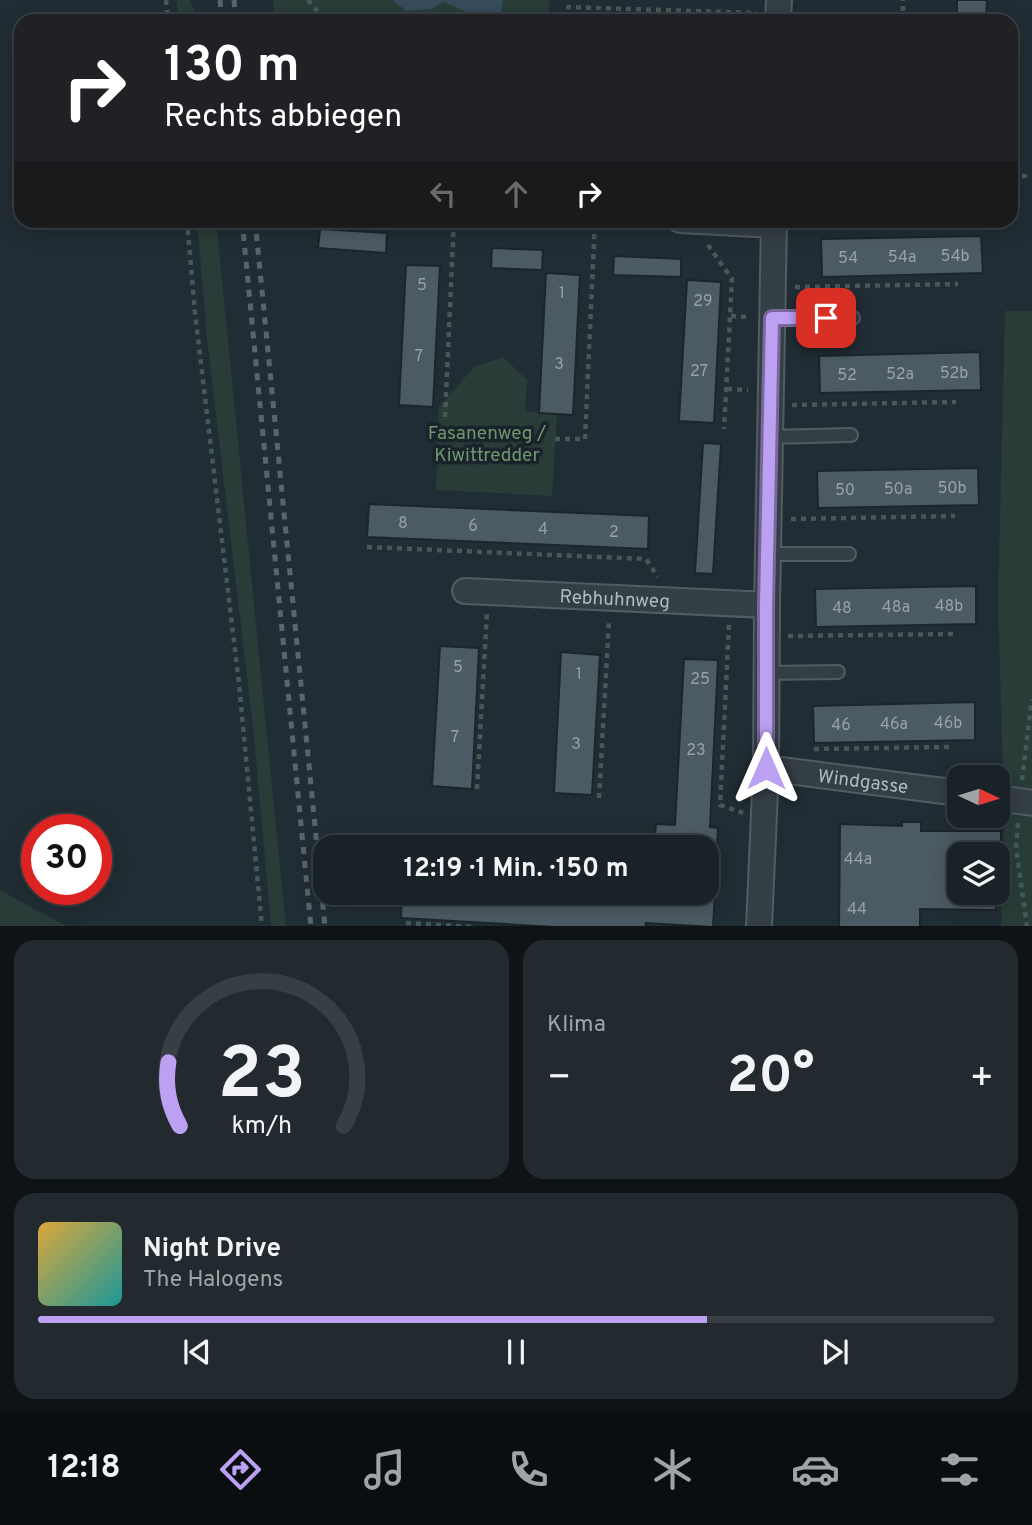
<!DOCTYPE html>
<html lang="de">
<meta charset="utf-8">
<style>
:root{--surface:#192227;--page:#222a2f;--text:#f1f3f6;--muted:#9fa4a7;--line:#373f44;--accent:#bca0f2}
body{margin:0;font-family:Overpass,sans-serif;background:var(--page);color:var(--text);height:100vh;display:flex;flex-direction:column;font-size:26px;white-space:nowrap}
*{box-sizing:border-box;margin:0}
p{font-size:23px;color:var(--muted)}
.icon{flex:none;width:38px;height:38px;fill:none;stroke:currentColor;stroke-width:2;stroke-linecap:round;stroke-linejoin:round}
.map{position:relative;height:926px;overflow:hidden}
.sheet{display:flex;flex-direction:column;gap:14px;padding:14px;background:#0e1315;flex:1}
.sheet>*{flex:none}
.banner{position:absolute;left:14px;top:14px;width:1004px;height:214px;border-radius:21px;box-shadow:0 4px 18px #0003,0 0 0 2px var(--line);background:#202124;color:#fff;overflow:hidden}
.needle{width:46px;rotate:94deg}
.buttons{position:absolute;left:947px;top:765px;display:grid;gap:14px}
.buttons a{display:grid;place-items:center;width:63px;height:63px;border-radius:14px;background:var(--surface);box-shadow:0 4px 18px #0003,0 0 0 2px var(--line);font-size:35px}
.speed{position:absolute;left:21px;top:814px;display:flex;gap:14px;font-size:35px;font-weight:700;text-align:center}
.speed>*{display:grid;place-content:center;width:91px;height:91px;border-radius:50%;background:var(--surface);box-shadow:0 4px 18px #0003,0 0 0 2px var(--line);line-height:1}
.speed .limit{border:10px solid #d22;background:#fff;color:#111}
.pin{position:absolute;display:grid;place-items:center;width:60px;height:60px;color:#fff;margin:-30px;border-radius:14px;box-shadow:0 4px 10px #0006}
.me{position:absolute;width:77px;margin:-38px;rotate:0deg;stroke-linejoin:round;filter:drop-shadow(0 0 5px #0008)}
.turn{display:flex;align-items:center;gap:24px;height:147px;padding:0 35px;font-size:32px}
.turn .icon{width:91px;height:91px;stroke-width:2.5}
.turn b{display:block;font-size:49px;line-height:60px}
.lanes{display:flex;align-items:center;height:66px;padding:0 35px;background:#0003;justify-content:center;gap:35px;direction:ltr}
.lanes .off{opacity:.35}
.big{font-size:52px;font-weight:700;line-height:1.1}
.sheet .tile{flex:1;display:flex;flex-direction:column;justify-content:center;gap:10px;min-width:0;padding:0 24px;border-radius:21px;background:var(--page)}
.sheet .dial{align-items:center;gap:0}
.dial svg{height:182px;overflow:visible;fill:none;stroke:var(--line);stroke-width:7;stroke-linecap:round;text-anchor:middle}
.dial text{fill:var(--text);stroke:none}
.song{display:flex;align-items:center;gap:21px}
.cover{width:84px;height:84px;border-radius:10px;background:linear-gradient(135deg,hsl(40 70% 55%),hsl(180 70% 35%))}
.played{height:7px;border-radius:4px;background:linear-gradient(90deg,var(--accent) 70%,var(--line) 70%)}
.keys{display:flex;justify-content:space-around;direction:ltr}
.heat{display:flex;justify-content:space-between;align-items:center;font-size:38px;direction:ltr}
.sheet .tiles{flex:1;display:grid;gap:14px;grid-template-columns:1fr 1fr}
.tile:last-child{grid-column:span 2}
.trip{position:absolute;left:313px;top:835px;width:406px;height:70px;border-radius:21px;background:var(--surface);box-shadow:0 4px 18px #0003,0 0 0 2px var(--line);font-weight:700;line-height:70px;text-align:center}
.dock{display:flex;height:112px;justify-content:space-around;align-items:center;background:#0a0e10;color:var(--muted)}
.dock .icon{width:49px;height:49px}
.dock .on{color:var(--accent)}
.dock b{font-size:32px;color:var(--text)}
.map>svg:first-child{display:block}
.green{fill:#293c38}
.water{fill:#364c5a}
.building{fill:#4c5a63;stroke:#1c252b;stroke-width:2}
.lines{fill:none;stroke-linecap:round;stroke-linejoin:round}
.service-casing{stroke:#515c63;stroke-width:16}
.minor-casing{stroke:#515c63;stroke-width:28}
.path{stroke:#465957;stroke-width:4.5;stroke-dasharray:5 5;stroke-linecap:butt}
.service{stroke:#343e45;stroke-width:12}
.minor{stroke:#343e45;stroke-width:24}
.rail{stroke:#58656e;stroke-width:5;stroke-dasharray:7 7;stroke-linecap:butt}
.route-casing{stroke:#7a689d;stroke-width:18}
.route{stroke:#bca0f2;stroke-width:12}
.labels{text-anchor:middle;stroke-width:7;stroke-linejoin:round;paint-order:stroke}
.number-label{font-size:16px;fill:#96a2aa}
.park-label{font-size:19px;fill:#709670;stroke:#1a2329}
.street-label{font-size:19px;fill:#aebac2;stroke:#1a2329}
</style>
<div class="map">
<svg width="1032" height="927" viewBox="0 0 1032 927">
<rect width="100%" height="100%" fill="#212d34"/>
<g class="green">
<polygon points="176,0 190,0 195,11 196,21 179,21"/>
<polygon points="273,0 392,0 406,11 432,9 443,2 464,11 479,21 275,21"/>
<polygon points="503,0 549,0 549,21 486,21 500,18"/>
<polygon points="197,221 216,221 286,926 271,926 254,736 207,338"/>
<polygon points="1005,311 1032,311 1032,926 1001,927 1004,810 998,603"/>
<polygon points="503,357 527,380 525,411 557,414 552,496 436,490 439,407 474,367"/>
<polygon points="0,890 66,926 0,926"/>
</g>
<polygon class="water" points="392,0 503,0 500,18 479,21 464,11 443,2 432,9 406,11"/>
<g class="building">
<polygon points="957,0 987,0 986,21 957,21"/>
<polygon points="320,229 387,233 386,253 318,248"/>
<polygon points="981,236 983,273 822,277 821,239"/>
<polygon points="492,248 543,250 542,270 491,268"/>
<polygon points="614,256 681,259 681,277 613,275"/>
<polygon points="406,265 440,266 433,407 399,405"/>
<polygon points="546,273 580,275 573,415 539,413"/>
<polygon points="687,280 721,282 714,423 679,421"/>
<polygon points="980,352 981,390 820,393 819,356"/>
<polygon points="703,443 721,444 713,574 695,573"/>
<polygon points="978,468 979,505 818,508 817,471"/>
<polygon points="369,504 649,516 648,549 367,537"/>
<polygon points="976,586 976,624 816,627 815,589"/>
<polygon points="440,646 479,648 472,789 432,786"/>
<polygon points="561,652 600,655 592,795 554,793"/>
<polygon points="684,659 718,660 710,827 718,828 717,847 654,847 656,824 675,825"/>
<polygon points="975,702 975,740 814,743 813,706"/>
<polygon points="902,822 921,822 921,831 1001,831 1001,851 959,851 959,892 996,892 996,910 920,909 920,927 839,927 840,824 902,826"/>
<polygon points="402,892 715,892 713,927 646,923 645,927 555,927 401,918"/>
</g>
<g class="lines">
<defs>
<g id="service">
<polyline points="772,318 853,318"/>
<polyline points="770,437 851,435"/>
<polyline points="767,554 849,554"/>
<polyline points="766,673 838,672"/>
</g>
<g id="minor">
<polyline points="778,21 779,0"/>
<polyline points="680,220 773,225"/>
<path id="s1" d="M465,591L767,605"/>
<path id="s2" d="M766,768L959,793"/>
<polyline points="998,798 1032,803"/>
<polyline points="759,927 766,768 767,605 774,220"/>
</g>
</defs>
<use href="#service" class="service-casing"/>
<use href="#minor" class="minor-casing"/>
<g class="path">
<polyline points="166,0 168,21"/>
<polyline points="308,0 326,21"/>
<polyline points="566,7 757,13"/>
<polyline points="903,21 903,0"/>
<polyline points="1012,176 1032,176"/>
<polyline points="187,220 195,313 239,684 262,927"/>
<polyline points="708,245 732,279 724,429"/>
<polyline points="795,287 958,284"/>
<polyline points="731,316 750,317"/>
<polyline points="727,389 748,390"/>
<polyline points="792,405 956,402"/>
<polyline points="445,417 454,220"/>
<polyline points="555,439 585,439 595,220"/>
<polyline points="791,519 955,516"/>
<polyline points="367,547 646,559 658,577"/>
<polyline points="729,625 720,805 743,813"/>
<polyline points="788,636 955,634"/>
<polyline points="814,749 949,747"/>
<polyline points="1022,780 1032,699"/>
<polyline points="477,789 487,612"/>
<polyline points="599,798 609,621"/>
<polyline points="1018,823 1016,848 1027,927"/>
<polyline points="406,923 475,927"/>
</g>
<use href="#service" class="service"/>
<use href="#minor" class="minor"/>
<g class="rail">
<polyline points="220,0 222,21"/>
<polyline points="234,0 236,21"/>
<polyline points="242,220 311,927"/>
<polyline points="255,220 325,927"/>
</g>
</g>
<g class="lines">
<defs>
<polyline id="route" points="766,768 766,605 772,318 826,318"/>
</defs>
<use href="#route" class="route-casing"/>
<use href="#route" class="route"/>
</g>
<g class="labels">
<g class="number-label">
<text x="955" y="261">54b</text>
<text x="902" y="262">54a</text>
<text x="848" y="263">54</text>
<text x="422" y="290">5</text>
<text x="562" y="298">1</text>
<text x="703" y="306">29</text>
<text x="419" y="361">7</text>
<text x="559" y="369">3</text>
<text x="699" y="376">27</text>
<text x="954" y="378">52b</text>
<text x="900" y="379">52a</text>
<text x="847" y="380">52</text>
<text x="952" y="493">50b</text>
<text x="898" y="494">50a</text>
<text x="845" y="495">50</text>
<text x="403" y="528">8</text>
<text x="473" y="531">6</text>
<text x="543" y="534">4</text>
<text x="614" y="537">2</text>
<text x="949" y="611">48b</text>
<text x="896" y="612">48a</text>
<text x="842" y="613">48</text>
<text x="458" y="672">5</text>
<text x="579" y="679">1</text>
<text x="700" y="684">25</text>
<text x="948" y="728">46b</text>
<text x="894" y="729">46a</text>
<text x="841" y="730">46</text>
<text x="455" y="742">7</text>
<text x="576" y="749">3</text>
<text x="696" y="755">23</text>
<text x="858" y="864">44a</text>
<text x="857" y="914">44</text>
</g>
<g class="park-label">
<text x="487" y="439">Fasanenweg /<tspan x="487" dy="22">Kiwittredder</tspan></text>
</g>
<g class="street-label">
<text dy="7" stroke="none"><textPath href="#s1" startOffset="150">Rebhuhnweg</textPath></text>
<text dy="7" stroke="none"><textPath href="#s2" startOffset="98">Windgasse</textPath></text>
</g>
</g>
</svg>
<div class="buttons">
<a><svg class="needle" viewBox="-14 -14 28 28"><path d="M0-13l5 13h-10z" fill="#e53935"/><path d="M0 13l5-13h-10z" fill="#9fa4a7"/></svg></a>
<a><svg class="icon" aria-label="layers" viewBox="0 0 24 24"><path d="M12 4l9 5-9 5-9-5zM3 14l9 5 9-5"/></svg></a>
</div>
<div class="speed"><div class="limit">30</div></div>
<div class="pin" style="left:826px;top:318px;background:#d93025"><svg class="icon" aria-label="arrive" viewBox="0 0 24 24"><path d="M6 21V4h12l-3 4 3 4H6"/></svg></div>
<svg class="me" style="left:766px;top:768px" viewBox="-20 -20 40 40"><path d="M0-17L14 15 0 8-14 15z" fill="#bca0f2" stroke="#fff" stroke-width="4"/></svg>
<div class="trip">12:19 · 1 Min. · 150 m</div>
<div class="banner">
<div class="turn"><svg class="icon" aria-label="right" viewBox="0 0 24 24"><path d="M7 20v-9h11M14 6l5 5-5 5"/></svg><div><b>130 m</b>Rechts abbiegen</div></div>
<div class="lanes"><svg class="icon off" aria-label="left" viewBox="0 0 24 24"><path d="M17 20v-9H6M10 6l-5 5 5 5"/></svg><svg class="icon off" aria-label="ahead" viewBox="0 0 24 24"><path d="M12 20V5M6 11l6-6 6 6"/></svg><svg class="icon" aria-label="right" viewBox="0 0 24 24"><path d="M7 20v-9h11M14 6l5 5-5 5"/></svg></div>
</div>
</div>
<section class="sheet">
<div class="tiles">
<div class="tile dial"><svg viewBox="0 0 100 80">
<path d="M14 69A42 42 0 1 1 86 69"/>
<path d="M14 69A42 42 0 0 1 9 41" stroke="#bca0f2"/>
<text x="50" y="56" font-size="32" font-weight="700">23</text>
<text x="50" y="72" font-size="11">km/h</text>
</svg></div>
<div class="tile"><p>Klima</p>
<div class="heat"><a>−</a><b class="big">20°</b><a>+</a></div>
</div>
<div class="tile">
<div class="song"><i class="cover"></i><div><b>Night Drive</b><p>The Halogens</p></div></div>
<div class="played"></div>
<div class="keys"><svg class="icon" aria-label="previous" viewBox="0 0 24 24"><path d="M18 5L8 12l10 7zM5 5v14"/></svg><svg class="icon" aria-label="pause" viewBox="0 0 24 24"><path d="M8 5v14M16 5v14"/></svg><svg class="icon" aria-label="next" viewBox="0 0 24 24"><path d="M6 5l10 7-10 7zM19 5v14"/></svg></div>
</div>
</div>
</section>
<nav class="dock">
<b>12:18</b>
<svg class="icon on" aria-label="directions" viewBox="0 0 24 24"><path d="M12 3l9 9-9 9-9-9zM9 14v-3h6M13 9l2 2-2 2"/></svg>
<svg class="icon" aria-label="music" viewBox="0 0 24 24"><path d="M9 18V5l10-2v13"/><circle cx="6" cy="18" r="3"/><circle cx="16" cy="16" r="3"/></svg>
<svg class="icon" aria-label="phone" viewBox="0 0 24 24"><path d="M5 4h4l2 5-3 2q2 4 5 5l2-3 5 2v4C11 20 4 13 5 4z"/></svg>
<svg class="icon" aria-label="climate" viewBox="0 0 24 24"><path d="M12 3v18M4 7l16 10M4 17L20 7"/></svg>
<svg class="icon" aria-label="car" viewBox="0 0 24 24"><path d="M5 17H2v-5l4-1 3-4h7l3 4 3 1v5h-3M9 17h6M6 11h13"/><circle cx="7" cy="17" r="2"/><circle cx="17" cy="17" r="2"/></svg>
<svg class="icon" aria-label="filters" viewBox="0 0 24 24"><path d="M4 7h16M4 17h16"/><circle cx="9" cy="7" r="2"/><circle cx="15" cy="17" r="2"/></svg>
</nav>
